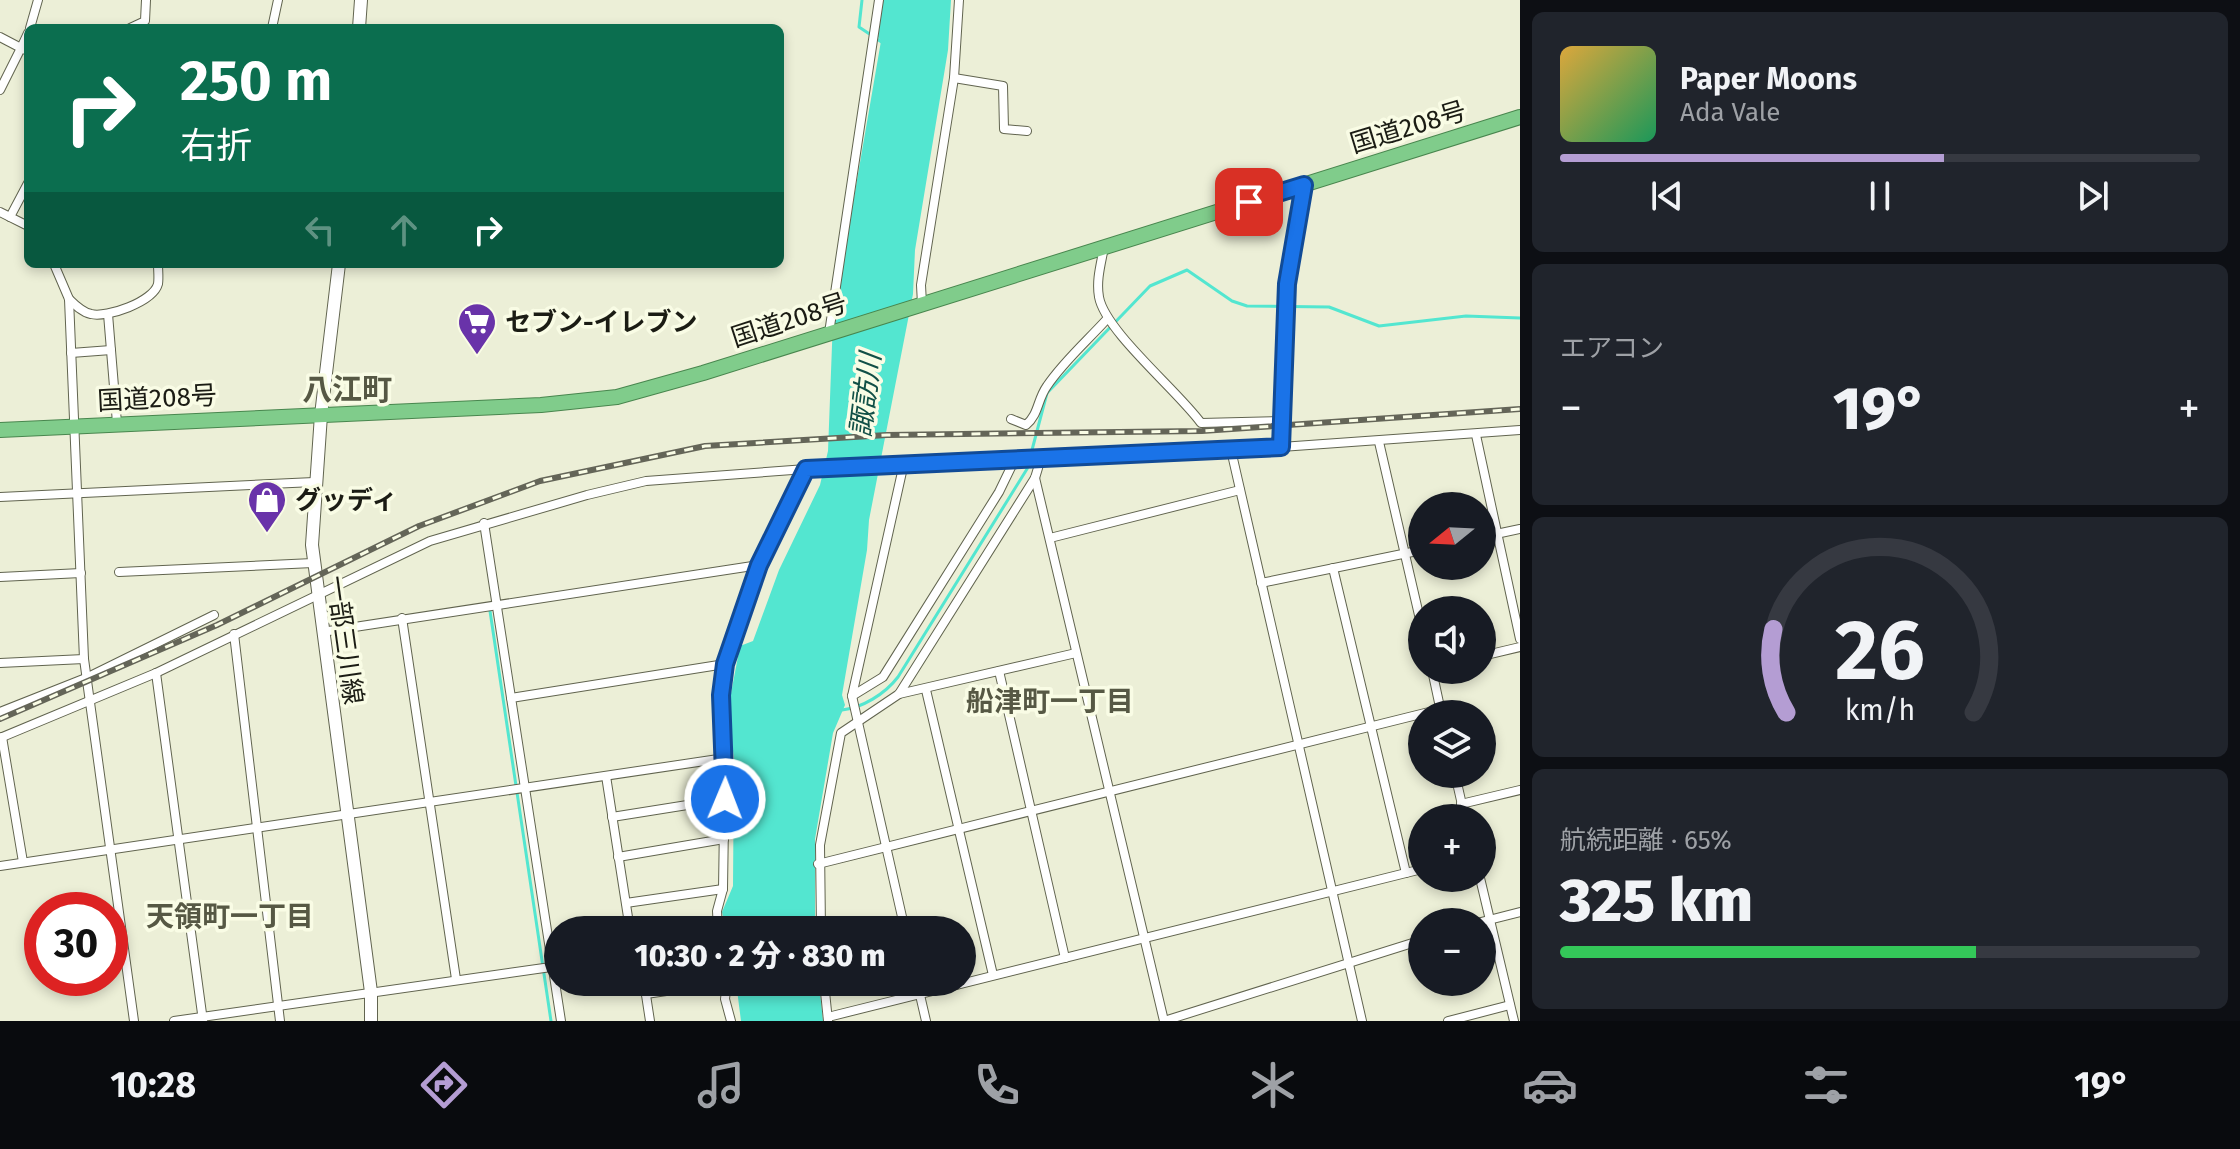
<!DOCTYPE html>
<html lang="ja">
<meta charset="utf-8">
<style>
:root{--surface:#171b24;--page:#20242c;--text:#f1f3f6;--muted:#9ea1a6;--line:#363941;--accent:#b49dd3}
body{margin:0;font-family:"Fira Sans","Noto Sans JP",sans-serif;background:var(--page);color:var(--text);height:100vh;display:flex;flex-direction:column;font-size:30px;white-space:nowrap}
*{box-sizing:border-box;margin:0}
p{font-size:26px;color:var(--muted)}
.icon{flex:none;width:44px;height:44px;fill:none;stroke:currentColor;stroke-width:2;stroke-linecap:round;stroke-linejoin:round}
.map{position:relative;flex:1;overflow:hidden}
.sheet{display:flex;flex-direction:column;gap:12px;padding:12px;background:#0d0f14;width:720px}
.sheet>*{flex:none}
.guide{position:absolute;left:24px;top:24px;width:760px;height:244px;border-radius:12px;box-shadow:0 4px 12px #0003;background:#0b6e4f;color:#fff;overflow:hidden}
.needle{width:52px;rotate:252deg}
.controls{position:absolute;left:1408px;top:492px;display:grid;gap:16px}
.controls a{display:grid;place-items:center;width:88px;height:88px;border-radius:50%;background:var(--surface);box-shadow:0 4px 12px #0003;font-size:40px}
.speed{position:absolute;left:24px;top:892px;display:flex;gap:16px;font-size:40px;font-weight:700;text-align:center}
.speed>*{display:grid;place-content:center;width:104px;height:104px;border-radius:50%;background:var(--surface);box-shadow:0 4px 12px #0003;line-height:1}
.speed .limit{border:12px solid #d22;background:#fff;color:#111}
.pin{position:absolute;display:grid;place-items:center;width:68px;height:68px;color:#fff;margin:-34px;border-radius:16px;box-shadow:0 4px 12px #0006}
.me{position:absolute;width:88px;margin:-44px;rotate:1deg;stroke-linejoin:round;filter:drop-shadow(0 0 6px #0008)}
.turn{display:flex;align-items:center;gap:28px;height:168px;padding:0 24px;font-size:36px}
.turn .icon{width:104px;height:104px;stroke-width:2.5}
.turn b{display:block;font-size:56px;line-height:68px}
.lanes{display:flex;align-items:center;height:76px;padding:0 24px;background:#0003;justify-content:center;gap:40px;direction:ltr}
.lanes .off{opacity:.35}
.big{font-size:60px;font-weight:800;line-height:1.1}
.sheet .widget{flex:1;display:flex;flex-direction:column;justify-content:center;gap:12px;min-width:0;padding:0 28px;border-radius:12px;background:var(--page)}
.sheet .dial{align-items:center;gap:0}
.dial svg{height:208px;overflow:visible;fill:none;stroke:var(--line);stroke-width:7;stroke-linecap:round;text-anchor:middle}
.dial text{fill:var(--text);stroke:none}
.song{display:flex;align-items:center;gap:24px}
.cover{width:96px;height:96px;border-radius:12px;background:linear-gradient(135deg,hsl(40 70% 55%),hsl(150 70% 35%))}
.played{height:8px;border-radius:4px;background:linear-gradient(90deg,var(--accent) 60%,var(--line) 60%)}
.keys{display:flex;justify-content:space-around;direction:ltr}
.heat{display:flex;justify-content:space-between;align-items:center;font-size:44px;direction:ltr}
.charge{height:12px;border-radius:6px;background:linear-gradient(90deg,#34c759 65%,var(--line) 0)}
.trip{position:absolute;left:544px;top:916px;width:432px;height:80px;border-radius:40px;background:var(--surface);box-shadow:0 4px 12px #0003;font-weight:800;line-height:80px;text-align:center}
.menu{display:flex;height:128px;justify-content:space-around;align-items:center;background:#090b0e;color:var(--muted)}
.menu .icon{width:56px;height:56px}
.menu .current{color:var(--accent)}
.menu b{font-size:36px;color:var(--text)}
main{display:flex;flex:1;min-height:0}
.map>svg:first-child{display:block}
.water{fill:#53e6d0}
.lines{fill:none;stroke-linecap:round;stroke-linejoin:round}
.stream{stroke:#53e6d0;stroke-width:3}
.minor-casing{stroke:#61644f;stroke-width:10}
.secondary-casing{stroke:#61644f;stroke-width:14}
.trunk-casing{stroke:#48864e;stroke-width:16}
.minor{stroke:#fff;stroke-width:8}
.secondary{stroke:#fff;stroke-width:12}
.trunk{stroke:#80cc8b;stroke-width:14}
.rail-casing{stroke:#646558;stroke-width:6}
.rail{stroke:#f9fce5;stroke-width:3;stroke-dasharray:9;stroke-linecap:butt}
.route-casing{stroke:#114b97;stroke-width:20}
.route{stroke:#1a73e8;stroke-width:14}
.labels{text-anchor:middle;stroke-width:7;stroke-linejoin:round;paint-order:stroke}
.street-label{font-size:26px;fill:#1b1c14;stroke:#f9fce5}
.poi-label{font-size:26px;font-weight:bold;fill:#1b1c14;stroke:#f9fce5;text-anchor:start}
.water-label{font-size:28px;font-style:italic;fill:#115047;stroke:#f9fce5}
.neighbourhood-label{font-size:28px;font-weight:bold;fill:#565844;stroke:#f9fce5}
.quarter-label{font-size:30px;font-weight:bold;fill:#565844;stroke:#f9fce5}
</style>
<main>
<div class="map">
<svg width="1520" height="1021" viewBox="0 0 1520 1021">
<rect width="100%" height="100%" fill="#ecefd7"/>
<g class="water">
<polygon points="882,0 951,0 948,50 915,250 913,294 869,520 867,550 842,695 845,705 833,733 815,839 815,930 726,930 722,912 733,886 734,759 728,709 740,646 753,641 779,570 820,485 828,451 833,319 881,41 878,37"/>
<polygon points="736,982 819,982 823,1021 741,1021"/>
</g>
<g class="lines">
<g class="stream">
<polyline points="862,0 859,27 883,43"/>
<polyline points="490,611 551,1021"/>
<path d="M842,710C862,708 885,694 898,677L1027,469L1047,393L1150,286L1187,270L1232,301L1247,306L1329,307L1379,326L1466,316L1520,318"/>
</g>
<defs>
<g id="minor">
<polyline points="30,28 38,0"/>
<polyline points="130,28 145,21 146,0"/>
<polyline points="272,28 278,0"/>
<polyline points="28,33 21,48 28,51"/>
<polyline points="0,37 21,48 0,90"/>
<polyline points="954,78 1003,86 1004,129 1027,131"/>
<polyline points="0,212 28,226"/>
<polyline points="10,217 28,183"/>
<path d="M1104,247C1101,264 1096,280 1099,297C1105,331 1178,391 1201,423L1283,421L1287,284L1304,185"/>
<polyline points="54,264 69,299 84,659 134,1021"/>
<path d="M69,299C75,305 82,312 91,314C107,318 153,302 158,284C159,278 158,270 158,264"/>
<polyline points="922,304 921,285 954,78 959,0"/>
<polyline points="108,314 117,423"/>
<polyline points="829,333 879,0"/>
<polyline points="71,353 111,350"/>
<path d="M1011,419L1026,425C1039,414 1037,400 1047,386C1063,362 1087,341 1107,319"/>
<polyline points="1476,435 1520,639"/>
<polyline points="1379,442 1422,628"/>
<polyline points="1281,447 1283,421"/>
<polyline points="1231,450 1362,1021"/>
<polyline points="904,463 852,696 905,930"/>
<polyline points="1035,478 1164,1021"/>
<polyline points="0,497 314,482"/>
<polyline points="484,523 561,1021"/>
<polyline points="1482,537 1520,529"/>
<polyline points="1050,538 1240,490"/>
<polyline points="1333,568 1406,873"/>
<polyline points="119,572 313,563"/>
<polyline points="0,577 81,573"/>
<polyline points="1261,583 1422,550"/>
<polyline points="402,618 456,979"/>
<polyline points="322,632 759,565"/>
<polyline points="234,634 280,1021"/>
<polyline points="1482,656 1520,647"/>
<polyline points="0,663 84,659"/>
<polyline points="1432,670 1441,712"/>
<polyline points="999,671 1065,958"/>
<polyline points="156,673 203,1021"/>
<polyline points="926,690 993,975"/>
<polyline points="899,694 1076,653"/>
<polyline points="852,696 883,677 999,492 1015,459"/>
<polyline points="511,698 725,664"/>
<polyline points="0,712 86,678 214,615"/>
<polyline points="2,737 23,862"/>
<polyline points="0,738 156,673 430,541 587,495 646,481 806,469 1281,447 1520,430"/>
<polyline points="1455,774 1465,818"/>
<polyline points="606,776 630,930"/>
<polyline points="1461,804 1520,790"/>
<polyline points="612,817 725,799"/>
<polyline points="618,857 724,839"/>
<polyline points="818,864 1441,709"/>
<polyline points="0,866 725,758"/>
<polyline points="1480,878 1514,1021"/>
<polyline points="626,903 723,889"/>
<polyline points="1481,922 1520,912"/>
<polyline points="718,930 717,911 723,889 725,758 721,695 725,664 759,565 806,469"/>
<polyline points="821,930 820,845 841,733 899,694 1035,478 1041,458"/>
<polyline points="644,982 650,1021"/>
<polyline points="727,982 725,999 731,1021"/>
<polyline points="824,982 828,1021"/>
<polyline points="917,982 926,1021"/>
<polyline points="646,994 727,982"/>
<polyline points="828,1017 1422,869"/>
<polyline points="174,1021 558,966"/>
<polyline points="1164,1021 1422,940"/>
<polyline points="1448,1021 1510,1005"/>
</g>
<g id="secondary">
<polyline points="359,28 361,0"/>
<polyline points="339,264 321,415 312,545 371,992 371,1021"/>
</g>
<polyline id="trunk" points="0,430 541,405 617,397 703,373 1520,117"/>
</defs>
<use href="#minor" class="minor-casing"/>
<use href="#secondary" class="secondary-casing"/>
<use href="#trunk" class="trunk-casing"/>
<use href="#minor" class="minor"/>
<use href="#secondary" class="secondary"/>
<use href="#trunk" class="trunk"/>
<defs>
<polyline id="rail" points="0,719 217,625 419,526 540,481 705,446 887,435 1202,431 1520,409"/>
</defs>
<use href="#rail" class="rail-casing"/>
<use href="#rail" class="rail"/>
</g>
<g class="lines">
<defs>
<polyline id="route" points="725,799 721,695 725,664 759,565 806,469 1281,447 1287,284 1304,185 1249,202"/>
</defs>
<use href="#route" class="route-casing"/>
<use href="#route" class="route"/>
</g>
<defs>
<symbol id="supermarket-pin" viewBox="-11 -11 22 30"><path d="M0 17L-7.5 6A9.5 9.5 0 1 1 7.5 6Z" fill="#6933a9" stroke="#f9fce5"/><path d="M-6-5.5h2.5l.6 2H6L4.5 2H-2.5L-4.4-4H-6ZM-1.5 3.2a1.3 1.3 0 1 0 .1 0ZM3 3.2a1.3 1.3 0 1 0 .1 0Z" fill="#fff"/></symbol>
<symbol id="shop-pin" viewBox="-11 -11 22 30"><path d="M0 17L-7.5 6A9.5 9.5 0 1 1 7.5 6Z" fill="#6933a9" stroke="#f9fce5"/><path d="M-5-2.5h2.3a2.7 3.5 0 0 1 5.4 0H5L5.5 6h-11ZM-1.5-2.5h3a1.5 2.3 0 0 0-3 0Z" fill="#fff"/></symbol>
</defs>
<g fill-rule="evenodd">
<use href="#supermarket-pin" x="455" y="300" width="44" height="60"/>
<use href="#shop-pin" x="245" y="478" width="44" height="60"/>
</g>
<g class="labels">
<g class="street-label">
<text transform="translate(1408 127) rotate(-17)" y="9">国道208号</text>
<text transform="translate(789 320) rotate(-18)" y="9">国道208号</text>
<text transform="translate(157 398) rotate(-3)" y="9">国道208号</text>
<text transform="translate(345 640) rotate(82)" y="9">一部三川線</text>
</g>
<g class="poi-label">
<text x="505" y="331">セブン-イレブン</text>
<text x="295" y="509">グッディ</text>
</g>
<g class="water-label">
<text transform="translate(865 395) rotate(-83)" y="10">諏訪川</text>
</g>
<g class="neighbourhood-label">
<text x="1050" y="711">船津町一丁目</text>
<text x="230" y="926">天領町一丁目</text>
</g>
<g class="quarter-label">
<text x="347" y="400">八江町</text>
</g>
</g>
</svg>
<div class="controls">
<a><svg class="needle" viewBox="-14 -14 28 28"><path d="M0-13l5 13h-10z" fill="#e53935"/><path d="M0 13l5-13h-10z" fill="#9ea1a6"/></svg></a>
<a><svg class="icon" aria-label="sound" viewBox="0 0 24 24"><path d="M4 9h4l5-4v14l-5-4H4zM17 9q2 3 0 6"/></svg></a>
<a><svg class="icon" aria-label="layers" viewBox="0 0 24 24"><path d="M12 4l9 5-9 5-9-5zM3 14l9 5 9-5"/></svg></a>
<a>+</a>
<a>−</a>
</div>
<div class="speed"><div class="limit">30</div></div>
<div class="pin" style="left:1249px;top:202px;background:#d93025"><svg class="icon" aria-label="arrive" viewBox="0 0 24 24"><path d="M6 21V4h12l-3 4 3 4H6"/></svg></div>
<svg class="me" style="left:725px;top:799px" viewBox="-20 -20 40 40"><circle r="17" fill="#1a73e8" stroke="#fff" stroke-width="3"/><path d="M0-11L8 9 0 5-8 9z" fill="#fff"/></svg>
<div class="trip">10:30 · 2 分 · 830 m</div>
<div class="guide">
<div class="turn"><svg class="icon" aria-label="right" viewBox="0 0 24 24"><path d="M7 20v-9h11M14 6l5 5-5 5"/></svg><div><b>250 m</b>右折</div></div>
<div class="lanes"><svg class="icon off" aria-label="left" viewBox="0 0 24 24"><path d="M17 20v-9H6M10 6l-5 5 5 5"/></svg><svg class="icon off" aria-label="ahead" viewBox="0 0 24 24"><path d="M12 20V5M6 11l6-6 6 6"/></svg><svg class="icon" aria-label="right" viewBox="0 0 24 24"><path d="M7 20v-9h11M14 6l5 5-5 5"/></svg></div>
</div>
</div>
<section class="sheet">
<div class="widget">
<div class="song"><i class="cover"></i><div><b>Paper Moons</b><p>Ada Vale</p></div></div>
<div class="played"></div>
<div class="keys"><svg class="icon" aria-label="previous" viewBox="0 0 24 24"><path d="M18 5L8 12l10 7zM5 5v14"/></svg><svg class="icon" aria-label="pause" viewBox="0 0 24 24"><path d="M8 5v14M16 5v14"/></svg><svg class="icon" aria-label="next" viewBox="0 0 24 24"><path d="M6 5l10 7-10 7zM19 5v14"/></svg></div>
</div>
<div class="widget"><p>エアコン</p>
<div class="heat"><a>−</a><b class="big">19°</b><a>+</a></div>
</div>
<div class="widget dial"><svg viewBox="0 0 100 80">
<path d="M14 69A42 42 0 1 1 86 69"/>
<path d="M14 69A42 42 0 0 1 9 37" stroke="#b49dd3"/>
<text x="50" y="56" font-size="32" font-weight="700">26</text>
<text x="50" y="72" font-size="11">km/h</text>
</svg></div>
<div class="widget"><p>航続距離 · 65%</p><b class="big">325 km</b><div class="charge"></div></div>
</section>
</main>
<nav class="menu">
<b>10:28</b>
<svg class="icon current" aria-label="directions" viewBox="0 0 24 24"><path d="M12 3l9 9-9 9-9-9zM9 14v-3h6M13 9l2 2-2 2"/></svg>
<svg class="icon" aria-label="music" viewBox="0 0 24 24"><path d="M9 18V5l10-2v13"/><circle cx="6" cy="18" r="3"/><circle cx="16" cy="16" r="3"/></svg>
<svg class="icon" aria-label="phone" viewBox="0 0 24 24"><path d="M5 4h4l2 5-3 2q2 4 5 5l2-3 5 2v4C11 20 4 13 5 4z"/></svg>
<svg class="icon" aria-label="climate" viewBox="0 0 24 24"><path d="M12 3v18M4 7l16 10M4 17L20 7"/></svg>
<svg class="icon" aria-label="car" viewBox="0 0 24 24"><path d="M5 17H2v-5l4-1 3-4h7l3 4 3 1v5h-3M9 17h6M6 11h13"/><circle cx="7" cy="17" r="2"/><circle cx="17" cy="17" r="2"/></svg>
<svg class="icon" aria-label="filters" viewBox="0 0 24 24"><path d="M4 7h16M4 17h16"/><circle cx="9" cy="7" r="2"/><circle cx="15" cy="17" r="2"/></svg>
<b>19°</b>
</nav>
